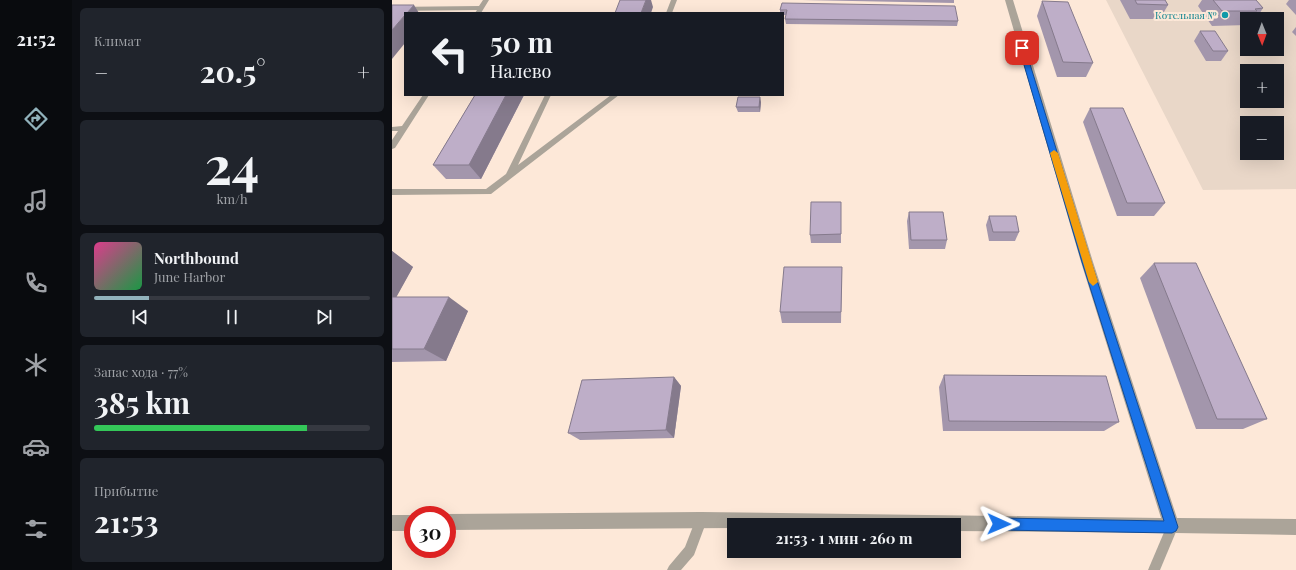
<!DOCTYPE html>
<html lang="ru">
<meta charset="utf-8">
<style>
:root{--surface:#171b24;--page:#20242c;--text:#f1f3f6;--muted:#9ea1a6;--line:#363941;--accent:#91b2bb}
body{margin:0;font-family:"Playfair Display",serif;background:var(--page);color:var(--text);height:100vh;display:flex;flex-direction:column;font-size:15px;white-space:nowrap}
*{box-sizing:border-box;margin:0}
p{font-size:13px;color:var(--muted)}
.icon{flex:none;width:22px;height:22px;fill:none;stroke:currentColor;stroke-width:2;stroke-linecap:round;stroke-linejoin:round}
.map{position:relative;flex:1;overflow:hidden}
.sheet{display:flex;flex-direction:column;gap:8px;padding:8px;background:#0d0f14;width:320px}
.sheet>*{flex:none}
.banner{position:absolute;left:12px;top:12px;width:380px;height:84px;border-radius:0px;box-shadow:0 4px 16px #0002;background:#171b24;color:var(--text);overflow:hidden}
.needle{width:26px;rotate:179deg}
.fabs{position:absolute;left:848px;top:12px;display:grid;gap:8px}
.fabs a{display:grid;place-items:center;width:44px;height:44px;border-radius:0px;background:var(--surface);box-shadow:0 4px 16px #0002;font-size:20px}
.speed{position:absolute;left:12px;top:506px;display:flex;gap:8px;font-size:20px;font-weight:700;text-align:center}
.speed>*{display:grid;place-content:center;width:52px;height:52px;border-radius:50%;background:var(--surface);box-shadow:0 4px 16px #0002;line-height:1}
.speed .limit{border:6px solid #d22;background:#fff;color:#111}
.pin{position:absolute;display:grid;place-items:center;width:34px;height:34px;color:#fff;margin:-17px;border-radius:8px;box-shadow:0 2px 6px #0006}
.me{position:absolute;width:44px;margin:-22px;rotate:91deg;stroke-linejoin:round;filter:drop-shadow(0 0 3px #0008)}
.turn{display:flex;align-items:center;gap:14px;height:84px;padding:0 20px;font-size:18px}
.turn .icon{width:52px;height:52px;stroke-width:2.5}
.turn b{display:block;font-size:28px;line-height:34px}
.big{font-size:30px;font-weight:700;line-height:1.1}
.sheet .widget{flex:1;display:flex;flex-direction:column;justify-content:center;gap:6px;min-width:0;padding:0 14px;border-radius:6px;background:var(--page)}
.sheet .dial{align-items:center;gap:0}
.dial b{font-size:52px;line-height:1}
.song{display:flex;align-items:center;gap:12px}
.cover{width:48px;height:48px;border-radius:6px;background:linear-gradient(135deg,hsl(330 70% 55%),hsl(140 70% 35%))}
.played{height:4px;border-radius:2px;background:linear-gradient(90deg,var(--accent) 20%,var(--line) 20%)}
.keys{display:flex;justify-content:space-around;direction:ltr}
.heat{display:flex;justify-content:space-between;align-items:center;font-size:22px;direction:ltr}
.charge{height:6px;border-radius:3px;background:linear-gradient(90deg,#34c759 77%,var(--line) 0)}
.trip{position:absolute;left:335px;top:518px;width:234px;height:40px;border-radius:0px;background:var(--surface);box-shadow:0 4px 16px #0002;font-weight:700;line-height:40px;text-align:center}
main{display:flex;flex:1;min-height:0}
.menu{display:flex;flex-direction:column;width:72px;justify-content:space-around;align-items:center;background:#090b0e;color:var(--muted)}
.menu .icon{width:28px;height:28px}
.menu .current{color:var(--accent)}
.menu b{font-size:18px;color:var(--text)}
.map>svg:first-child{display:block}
.industrial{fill:#e9d7c8;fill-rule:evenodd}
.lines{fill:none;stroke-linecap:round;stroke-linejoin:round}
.lane{fill:#aba499;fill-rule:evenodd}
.street{fill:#aba499;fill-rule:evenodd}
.wall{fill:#a396ac}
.shaded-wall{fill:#857a8c}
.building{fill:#beaec8;stroke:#857a8c}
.route{fill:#1a73e8;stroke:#114b97}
.slow{fill:#f59e0b}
.culture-dot{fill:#0f9aa8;stroke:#fde8d8;stroke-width:1.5}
.labels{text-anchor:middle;stroke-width:4;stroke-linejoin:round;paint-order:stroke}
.far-culture-label{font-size:10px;fill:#0d838f;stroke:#fde8d8;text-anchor:end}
</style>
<main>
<nav class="menu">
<b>21:52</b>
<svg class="icon current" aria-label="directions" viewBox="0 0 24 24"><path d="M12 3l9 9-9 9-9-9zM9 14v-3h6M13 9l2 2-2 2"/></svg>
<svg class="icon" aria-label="music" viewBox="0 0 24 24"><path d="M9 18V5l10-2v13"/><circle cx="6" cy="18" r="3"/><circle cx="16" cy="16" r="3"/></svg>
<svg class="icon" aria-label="phone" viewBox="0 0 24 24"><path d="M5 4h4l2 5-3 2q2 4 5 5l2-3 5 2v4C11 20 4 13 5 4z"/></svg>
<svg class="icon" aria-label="climate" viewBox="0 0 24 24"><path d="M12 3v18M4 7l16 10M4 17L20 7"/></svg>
<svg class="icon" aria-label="car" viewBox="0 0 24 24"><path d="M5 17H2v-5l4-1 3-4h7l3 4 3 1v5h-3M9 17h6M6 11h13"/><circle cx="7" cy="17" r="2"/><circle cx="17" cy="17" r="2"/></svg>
<svg class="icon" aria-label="filters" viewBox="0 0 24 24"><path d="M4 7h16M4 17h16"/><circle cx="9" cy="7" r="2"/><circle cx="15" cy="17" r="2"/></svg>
</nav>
<section class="sheet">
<div class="widget"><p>Климат</p>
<div class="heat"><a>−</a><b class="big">20.5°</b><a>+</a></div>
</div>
<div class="widget dial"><b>24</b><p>km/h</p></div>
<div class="widget">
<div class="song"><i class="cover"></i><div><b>Northbound</b><p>June Harbor</p></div></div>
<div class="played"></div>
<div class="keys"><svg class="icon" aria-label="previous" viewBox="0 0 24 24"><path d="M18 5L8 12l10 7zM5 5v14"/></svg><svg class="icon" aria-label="pause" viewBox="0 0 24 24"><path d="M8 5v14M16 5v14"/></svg><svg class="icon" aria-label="next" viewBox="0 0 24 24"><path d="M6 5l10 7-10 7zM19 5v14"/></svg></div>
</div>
<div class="widget"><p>Запас хода · 77%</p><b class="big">385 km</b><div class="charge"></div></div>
<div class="widget"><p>Прибытие</p><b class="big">21:53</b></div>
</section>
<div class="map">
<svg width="904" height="570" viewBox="0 0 904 570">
<rect width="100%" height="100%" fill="#fde8d8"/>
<path class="industrial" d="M714,0H904V189L811,190ZM855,19H885V49H855ZM855,71H885V101H855ZM855,123H885V153H855Z"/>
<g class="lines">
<g class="lane">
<polygon points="91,0 97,0 89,13 83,13 85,10 0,11 0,7 87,6"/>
<polygon points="279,0 285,0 280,13 274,13"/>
<polygon points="31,95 37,95 3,148 0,149 0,140 6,131 0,131 0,127 10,126"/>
<polygon points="153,95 159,95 126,165 219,95 227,95 99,194 0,195 0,189 94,189 114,174"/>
<polygon points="309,514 313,516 315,520 302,555 289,570 275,570 277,566 293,547 305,516"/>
<polygon points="780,521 784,523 786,527 768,570 756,570 776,523"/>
</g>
<g class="street">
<polygon points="613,0 621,0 701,262 785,518 904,519 904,535 783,533 780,535 776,533 562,531 562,525 342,525 342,528 55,530 55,515 53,515 55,514 309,512 769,518 689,262"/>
<rect x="0" y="515" width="21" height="16"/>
</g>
</g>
<g class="wall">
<polygon points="410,0 562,0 562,3"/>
<polygon points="728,0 773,0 776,5 768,19 738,19"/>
<polygon points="810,0 864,0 871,8 864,19 855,19 855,25 820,26 806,6"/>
<polygon points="897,0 904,0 904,15 894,4"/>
<polygon points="650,1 701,63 694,77 665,77 645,16"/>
<polygon points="388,10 566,21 565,26 394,24 393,19 394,15 391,15 391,13 388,13"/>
<polygon points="904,27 904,36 900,32"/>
<polygon points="808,31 836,51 829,61 814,61 802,41"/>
<polygon points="83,95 132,95 89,179 54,179 41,165"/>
<polygon points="369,102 368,112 346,112 344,107"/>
<polygon points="698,108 773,203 762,216 725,216 691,122"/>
<polygon points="449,202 449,243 419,243 418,235"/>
<polygon points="517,212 555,240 553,249 517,249 515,221"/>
<polygon points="597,216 627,232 623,241 597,241 594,225"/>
<polygon points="0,251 21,267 4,297 76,311 54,361 0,362"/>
<polygon points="762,263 875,419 851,429 804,429 748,278"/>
<polygon points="450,267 449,323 390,323 388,312"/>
<polygon points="552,375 727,422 712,431 551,431 547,387"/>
<polygon points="282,377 289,386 282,438 188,440 176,433"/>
</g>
<g class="shaded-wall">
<polygon points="254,0 259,0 261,7 259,13 249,13"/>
<polygon points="22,5 27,13 15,13"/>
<polygon points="13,15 13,43 0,59 0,30"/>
<polygon points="114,95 132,95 89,179 77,165"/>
<polygon points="368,97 369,102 368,112 367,107"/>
<polygon points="0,251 21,267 0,305"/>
<polygon points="57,297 76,311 54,361 32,349"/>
<polygon points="282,377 289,386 282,438 274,430"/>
</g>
<g class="building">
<polygon points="228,0 254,0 249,13 223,13"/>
<polygon points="743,0 773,0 776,5 745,4"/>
<polygon points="821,0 864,0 871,8 863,9 865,11 830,11"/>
<polygon points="650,1 676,2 701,63 671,62"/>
<polygon points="390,3 563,6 566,21 393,19 395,10 388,10"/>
<polygon points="0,5 22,5 15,13 13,13 13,15 0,30"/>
<polygon points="808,31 823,31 836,51 821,51"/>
<polygon points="83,95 114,95 77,165 41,165"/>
<polygon points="346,97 368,97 367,107 344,107"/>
<polygon points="698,108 731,108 773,203 735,203"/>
<polygon points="419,202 449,202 449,234 418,235"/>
<polygon points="517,212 551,212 555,240 519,240"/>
<polygon points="597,216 624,216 627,232 601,232"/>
<polygon points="762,263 804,263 875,419 825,419"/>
<polygon points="392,267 450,267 449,312 388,312"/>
<polygon points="0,297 57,297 32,349 0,349"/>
<polygon points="552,375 714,376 727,422 557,421"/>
<polygon points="282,377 274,430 176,433 190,380"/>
</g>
<polygon class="route" points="630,46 633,48 699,262 786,527 784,531 780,533 607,530 603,528 601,524 603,520 607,518 772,521 690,262 627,48"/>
<polygon class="slow" points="662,150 666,153 706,282 701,286 697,282 658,153"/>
<circle class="culture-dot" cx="833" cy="15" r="4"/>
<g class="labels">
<g class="far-culture-label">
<text x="825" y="19">Котельная №</text>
</g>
</g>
</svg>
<div class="fabs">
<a><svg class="needle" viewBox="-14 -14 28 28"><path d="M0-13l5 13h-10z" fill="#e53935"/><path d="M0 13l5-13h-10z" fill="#9ea1a6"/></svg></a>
<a>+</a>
<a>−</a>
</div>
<div class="speed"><div class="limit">30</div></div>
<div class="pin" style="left:630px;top:48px;background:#d93025"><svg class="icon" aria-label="arrive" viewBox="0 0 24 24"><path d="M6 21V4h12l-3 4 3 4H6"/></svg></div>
<svg class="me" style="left:607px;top:524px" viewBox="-20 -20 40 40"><path d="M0-17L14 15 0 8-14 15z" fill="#1a73e8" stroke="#fff" stroke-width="4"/></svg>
<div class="trip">21:53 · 1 мин · 260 m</div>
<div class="banner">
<div class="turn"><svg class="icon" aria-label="left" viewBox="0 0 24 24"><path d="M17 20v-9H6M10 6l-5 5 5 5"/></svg><div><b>50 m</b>Налево</div></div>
</div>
</div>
</main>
